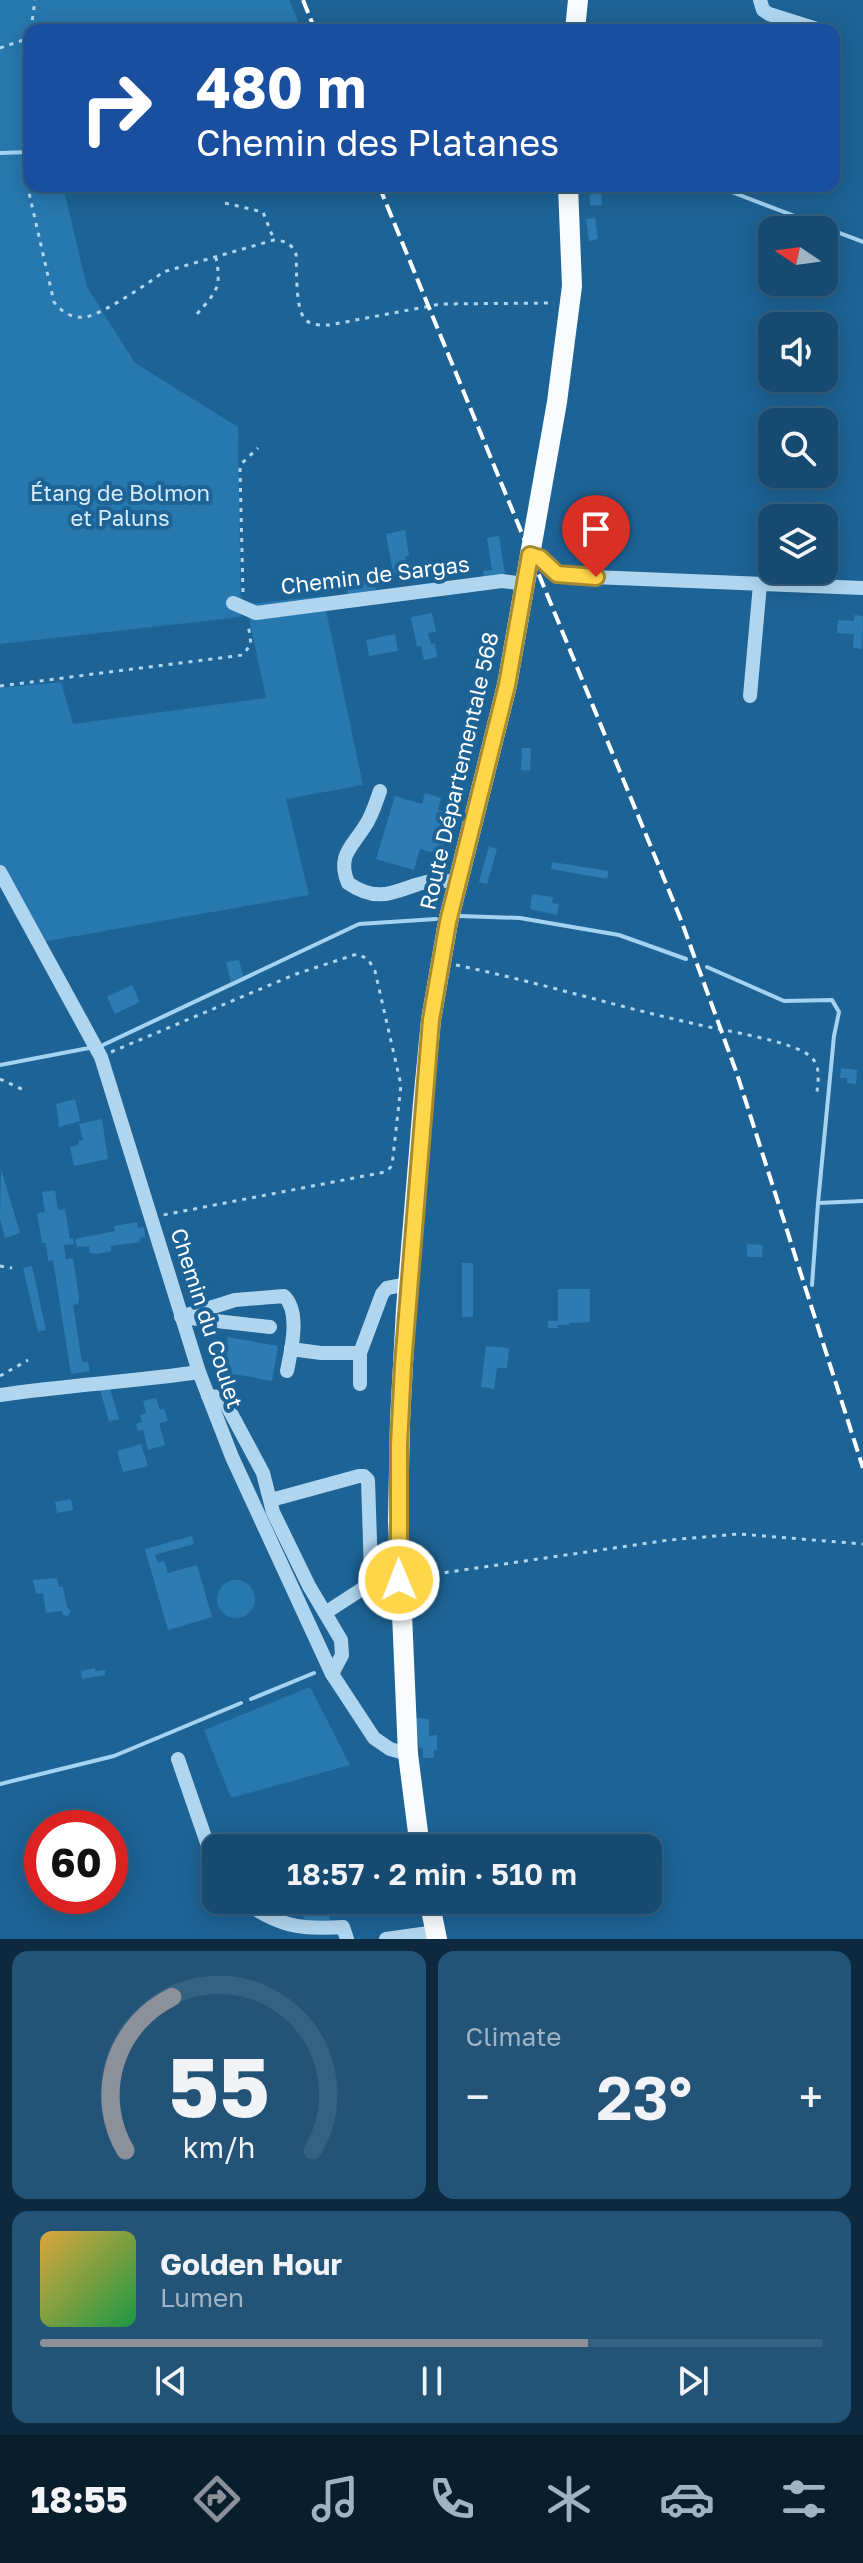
<!DOCTYPE html>
<meta charset="utf-8">
<style>
:root{--surface:#164a70;--page:#235478;--text:#f1f3f6;--muted:#9eb3c3;--line:#356283;--accent:#8c9099}
body{margin:0;font-family:"Golos Text",sans-serif;background:var(--page);color:var(--text);height:100vh;display:flex;flex-direction:column;font-size:30px;white-space:nowrap}
*{box-sizing:border-box;margin:0}
p{font-size:26px;color:var(--muted)}
.icon{flex:none;width:44px;height:44px;fill:none;stroke:currentColor;stroke-width:2;stroke-linecap:round;stroke-linejoin:round}
.map{position:relative;height:1939px;overflow:hidden}
.sheet{display:flex;flex-direction:column;gap:12px;padding:12px;background:#0c293e;flex:1}
.sheet>*{flex:none}
.banner{position:absolute;left:24px;top:24px;width:816px;height:168px;border-radius:16px;box-shadow:0 4px 20px #0003,0 0 0 2px var(--line);background:#1a4fa0;color:#fff;overflow:hidden}
.needle{width:52px;rotate:283deg}
.controls{position:absolute;left:758px;top:216px;display:grid;gap:16px}
.controls a{display:grid;place-items:center;width:80px;height:80px;border-radius:16px;background:var(--surface);box-shadow:0 4px 20px #0003,0 0 0 2px var(--line);font-size:40px}
.speed{position:absolute;left:24px;top:1810px;display:flex;gap:16px;font-size:40px;font-weight:700;text-align:center}
.speed>*{display:grid;place-content:center;width:104px;height:104px;border-radius:50%;background:var(--surface);box-shadow:0 4px 20px #0003,0 0 0 2px var(--line);line-height:1}
.speed .limit{border:12px solid #d22;background:#fff;color:#111}
.pin{position:absolute;display:grid;place-items:center;width:68px;height:68px;color:#fff;margin:-82px -34px;border-radius:50% 50% 50% 0;rotate:-45deg;box-shadow:0 0 8px #0007}
.pin .icon{rotate:45deg}
.me{position:absolute;width:88px;margin:-44px;rotate:359deg;stroke-linejoin:round;filter:drop-shadow(0 0 6px #0008)}
.turn{display:flex;align-items:center;gap:28px;height:168px;padding:0 40px;font-size:36px}
.turn .icon{width:104px;height:104px;stroke-width:2.5}
.turn b{display:block;font-size:56px;line-height:68px}
.big{font-size:60px;font-weight:600;line-height:1.1}
.sheet .card{flex:1;display:flex;flex-direction:column;justify-content:center;gap:12px;min-width:0;padding:0 28px;border-radius:16px;background:var(--page)}
.sheet .dial{align-items:center;gap:0}
.dial svg{height:208px;overflow:visible;fill:none;stroke:var(--line);stroke-width:7;stroke-linecap:round;text-anchor:middle}
.dial text{fill:var(--text);stroke:none}
.song{display:flex;align-items:center;gap:24px}
.cover{width:96px;height:96px;border-radius:12px;background:linear-gradient(135deg,hsl(40 70% 55%),hsl(140 70% 35%))}
.played{height:8px;border-radius:4px;background:linear-gradient(90deg,var(--accent) 70%,var(--line) 70%)}
.keys{display:flex;justify-content:space-around;direction:ltr}
.heat{display:flex;justify-content:space-between;align-items:center;font-size:44px;direction:ltr}
.sheet .tiles{flex:1;display:grid;gap:12px;grid-template-columns:1fr 1fr}
.card:last-child{grid-column:span 2}
.trip{position:absolute;left:202px;top:1834px;width:460px;height:80px;border-radius:16px;background:var(--surface);box-shadow:0 4px 20px #0003,0 0 0 2px var(--line);font-weight:600;line-height:80px;text-align:center}
.dock{display:flex;height:128px;justify-content:space-around;align-items:center;background:#091e2d;color:var(--muted)}
.dock .icon{width:56px;height:56px}
.dock .on{color:var(--accent)}
.dock b{font-size:36px;color:var(--text)}
.map>svg:first-child{display:block}
.green{fill:#2678ae}
.lines{fill:none;stroke-linecap:round;stroke-linejoin:round}
.stream{stroke:#a4d3f1;stroke-width:4}
.building{fill:#2c7cb3}
.path{stroke:#b0d6ef;stroke-width:3;stroke-dasharray:4 6;stroke-linecap:butt}
.minor{stroke:#b0d6ef;stroke-width:14}
.major{stroke:#f8fcff;stroke-width:20}
.rail{stroke:#fff;stroke-width:4;stroke-dasharray:14 6;stroke-linecap:butt}
.route-casing{stroke:#a68a30;stroke-width:20}
.route{stroke:#ffd54a;stroke-width:14}
.labels{text-anchor:middle;stroke-width:8;stroke-linejoin:round;paint-order:stroke}
.park-label{font-size:22px;fill:#d7ecfb;stroke:#1d6395}
.street-label{font-size:22px;fill:#fff;stroke:#1d6395}
</style>
<div class="map">
<svg width="863" height="1939" viewBox="0 0 863 1939">
<rect width="100%" height="100%" fill="#1d6395"/>
<g class="green">
<polygon points="0,0 289,0 302,30 30,30 30,186 63,186 87,287 135,363 238,427 241,617 0,644"/>
<polygon points="323,596 363,785 286,799 309,895 31,944 0,886 0,688 61,682 73,724 266,698 246,604"/>
<circle cx="236" cy="1599" r="19"/>
<polygon points="310,1687 350,1765 231,1798 204,1730"/>
</g>
<g class="lines">
<g class="stream">
<polyline points="0,153 30,152"/>
<polyline points="716,186 863,242"/>
<polyline points="460,916 520,918 619,935 686,959"/>
<polyline points="707,967 784,1001 832,1000 839,1012 834,1036 818,1203 863,1201"/>
<polyline points="103,1045 359,924 436,919"/>
<polyline points="0,1065 89,1048"/>
<polyline points="812,1285 818,1203"/>
<polyline points="251,1699 314,1673"/>
<polyline points="0,1784 114,1756 241,1703"/>
</g>
</g>
<g class="building">
<polygon points="589,186 604,186 604,192 601,192 602,205 590,206"/>
<polygon points="595,218 598,239 589,241 586,219"/>
<polygon points="405,530 409,556 405,556 409,575 394,578 386,534"/>
<polygon points="499,536 505,575 484,578 483,571 492,570 487,538"/>
<polygon points="373,573 376,591 348,595 345,577"/>
<polygon points="432,613 436,632 428,633 431,644 435,643 437,657 424,660 421,646 417,647 411,617"/>
<polygon points="854,615 863,616 862,649 853,648 854,634 837,633 838,620 854,621"/>
<polygon points="395,634 398,651 369,656 366,640"/>
<polygon points="522,748 531,748 530,771 521,770"/>
<polygon points="425,793 441,798 438,810 453,814 441,855 420,849 414,870 376,859 395,796 422,804"/>
<polygon points="489,846 497,849 487,884 479,882"/>
<polygon points="552,862 609,871 607,879 551,869"/>
<polygon points="532,894 553,897 552,903 559,904 557,915 530,909"/>
<polygon points="239,960 243,976 231,982 226,962"/>
<polygon points="132,985 140,1002 115,1014 107,997"/>
<polygon points="841,1068 857,1070 856,1084 847,1083 847,1078 840,1078"/>
<polygon points="75,1099 80,1121 59,1127 56,1104"/>
<polygon points="102,1119 108,1159 74,1166 70,1147 79,1145 78,1141 83,1140 79,1124"/>
<polygon points="1,1169 20,1233 5,1238 0,1219"/>
<polygon points="55,1190 58,1210 65,1209 70,1239 73,1238 74,1244 64,1245 66,1259 73,1258 79,1297 78,1304 73,1305 82,1362 88,1362 90,1371 71,1374 53,1260 48,1261 46,1243 42,1243 37,1213 45,1212 42,1192"/>
<polygon points="137,1222 138,1228 144,1227 145,1237 140,1238 140,1242 111,1246 111,1251 98,1254 90,1253 89,1246 77,1247 75,1239 115,1231 114,1226"/>
<polygon points="747,1244 763,1245 762,1257 747,1257"/>
<rect x="462" y="1263" width="11" height="54"/>
<polygon points="32,1266 46,1330 38,1332 23,1268"/>
<polygon points="558,1289 590,1289 590,1322 569,1323 569,1325 557,1325 558,1328 548,1328 548,1321 558,1321"/>
<polygon points="228,1337 278,1346 272,1381 222,1372"/>
<polygon points="486,1346 509,1348 507,1368 497,1368 494,1389 481,1387"/>
<polygon points="110,1389 119,1419 109,1421 100,1390"/>
<polygon points="156,1398 160,1410 164,1409 168,1421 159,1423 165,1445 148,1450 143,1430 138,1431 136,1424 142,1422 140,1415 146,1413 143,1401"/>
<polygon points="141,1444 148,1466 123,1472 117,1451"/>
<polygon points="71,1499 73,1510 57,1513 55,1502"/>
<polygon points="192,1536 194,1544 155,1555 158,1563 164,1561 168,1573 197,1565 212,1617 168,1630 145,1549"/>
<polygon points="57,1578 59,1587 63,1587 67,1607 71,1611 68,1616 63,1615 62,1611 46,1613 43,1593 36,1594 33,1580"/>
<polygon points="95,1668 95,1671 105,1670 105,1675 82,1679 81,1671"/>
<polygon points="416,1718 429,1719 429,1736 437,1735 437,1750 434,1750 434,1758 423,1758 423,1748 419,1748"/>
<polygon points="299,1900 325,1900 331,1922 306,1926"/>
</g>
<g class="lines">
<g class="path">
<polyline points="31,30 35,0"/>
<polyline points="0,48 26,39 30,32"/>
<path d="M27,184L54,302C61,312 73,319 86,317C104,313 148,284 163,272L274,240C286,241 291,243 296,254C297,268 295,309 305,319C311,326 321,325 329,325L441,304L554,303"/>
<polyline points="225,203 263,212 274,240"/>
<path d="M197,314C216,292 222,288 216,258"/>
<polyline points="243,592 240,470 242,463 258,448"/>
<polyline points="0,686 243,655 251,644 248,623"/>
<path d="M456,965C538,982 618,1007 700,1025C725,1031 794,1041 811,1057C821,1066 818,1081 817,1092"/>
<polyline points="111,1052 296,974 357,954 368,959 375,971 401,1085 392,1166 385,1172 163,1215"/>
<polyline points="0,1079 26,1091"/>
<polyline points="0,1266 12,1268"/>
<polyline points="0,1376 28,1360"/>
<polyline points="415,1577 669,1540 739,1534 863,1544"/>
</g>
<g class="minor">
<polyline points="760,0 763,10 769,14 820,30"/>
<path d="M530,555C546,560 551,574 568,576L863,588"/>
<polyline points="233,603 256,613 502,581 525,584"/>
<polyline points="750,696 760,584"/>
<path d="M380,791C376,802 372,816 365,826C351,848 337,856 348,883C392,914 411,870 457,883"/>
<polyline points="0,872 101,1057 199,1372 232,1457 332,1674 374,1738 390,1749 408,1754"/>
<path d="M270,1327L181,1317L235,1300L284,1296C301,1312 291,1351 287,1371"/>
<polyline points="291,1349 321,1353 360,1353"/>
<polyline points="360,1384 360,1353 382,1294 387,1288 408,1284"/>
<path d="M0,1395C66,1385 132,1382 199,1372"/>
<polyline points="208,1396 220,1397 225,1402 263,1473 273,1512 309,1586 341,1640 342,1655 332,1674"/>
<polyline points="271,1500 359,1476 364,1476 368,1480 371,1572 368,1584 362,1589 325,1613"/>
<polyline points="178,1759 216,1869"/>
<path d="M242,1900C277,1926 300,1930 343,1927L347,1939"/>
<polyline points="386,1939 436,1932"/>
</g>
<g class="major">
<polyline points="575,30 578,0"/>
<polyline points="420,1848 408,1754 398,1520 400,1420 406,1309 423,1103 431,1020 448,922 507,685 557,402 572,286 568,186"/>
<polyline points="429,1900 437,1939"/>
</g>
<g class="rail">
<polyline points="303,0 315,30"/>
<polyline points="379,186 681,920 737,1074 863,1468"/>
</g>
</g>
<g class="lines">
<defs>
<polyline id="route" points="399,1580 399,1445 403,1365 431,1020 448,922 507,685 530,555 540,558 557,574 596,577"/>
</defs>
<use href="#route" class="route-casing"/>
<use href="#route" class="route"/>
</g>
<g class="labels">
<g class="park-label">
<text x="120" y="501">Étang de Bolmon<tspan x="120" dy="25">et Paluns</tspan></text>
</g>
<g class="street-label">
<text transform="translate(375 575) rotate(-7)" y="8">Chemin de Sargas</text>
<text transform="translate(459 771) rotate(-77)" y="8">Route Départementale 568</text>
<text transform="translate(207 1318) rotate(72)" y="8">Chemin du Coulet</text>
</g>
</g>
</svg>
<div class="controls">
<a><svg class="needle" viewBox="-14 -14 28 28"><path d="M0-13l5 13h-10z" fill="#e53935"/><path d="M0 13l5-13h-10z" fill="#9eb3c3"/></svg></a>
<a><svg class="icon" aria-label="sound" viewBox="0 0 24 24"><path d="M4 9h4l5-4v14l-5-4H4zM17 9q2 3 0 6"/></svg></a>
<a><svg class="icon" aria-label="search" viewBox="0 0 24 24"><circle cx="10" cy="10" r="6"/><path d="M15 15l6 6"/></svg></a>
<a><svg class="icon" aria-label="layers" viewBox="0 0 24 24"><path d="M12 4l9 5-9 5-9-5zM3 14l9 5 9-5"/></svg></a>
</div>
<div class="speed"><div class="limit">60</div></div>
<div class="pin" style="left:596px;top:577px;background:#d93025"><svg class="icon" aria-label="arrive" viewBox="0 0 24 24"><path d="M6 21V4h12l-3 4 3 4H6"/></svg></div>
<svg class="me" style="left:399px;top:1580px" viewBox="-20 -20 40 40"><circle r="17" fill="#ffd54a" stroke="#fff" stroke-width="3"/><path d="M0-11L8 9 0 5-8 9z" fill="#fff"/></svg>
<div class="trip">18:57 · 2 min · 510 m</div>
<div class="banner">
<div class="turn"><svg class="icon" aria-label="right" viewBox="0 0 24 24"><path d="M7 20v-9h11M14 6l5 5-5 5"/></svg><div><b>480 m</b>Chemin des Platanes</div></div>
</div>
</div>
<section class="sheet">
<div class="tiles">
<div class="card dial"><svg viewBox="0 0 100 80">
<path d="M14 69A42 42 0 1 1 86 69"/>
<path d="M14 69A42 42 0 0 1 32 10" stroke="#8c9099"/>
<text x="50" y="56" font-size="32" font-weight="700">55</text>
<text x="50" y="72" font-size="11">km/h</text>
</svg></div>
<div class="card"><p>Climate</p>
<div class="heat"><a>−</a><b class="big">23°</b><a>+</a></div>
</div>
<div class="card">
<div class="song"><i class="cover"></i><div><b>Golden Hour</b><p>Lumen</p></div></div>
<div class="played"></div>
<div class="keys"><svg class="icon" aria-label="previous" viewBox="0 0 24 24"><path d="M18 5L8 12l10 7zM5 5v14"/></svg><svg class="icon" aria-label="pause" viewBox="0 0 24 24"><path d="M8 5v14M16 5v14"/></svg><svg class="icon" aria-label="next" viewBox="0 0 24 24"><path d="M6 5l10 7-10 7zM19 5v14"/></svg></div>
</div>
</div>
</section>
<nav class="dock">
<b>18:55</b>
<svg class="icon on" aria-label="directions" viewBox="0 0 24 24"><path d="M12 3l9 9-9 9-9-9zM9 14v-3h6M13 9l2 2-2 2"/></svg>
<svg class="icon" aria-label="music" viewBox="0 0 24 24"><path d="M9 18V5l10-2v13"/><circle cx="6" cy="18" r="3"/><circle cx="16" cy="16" r="3"/></svg>
<svg class="icon" aria-label="phone" viewBox="0 0 24 24"><path d="M5 4h4l2 5-3 2q2 4 5 5l2-3 5 2v4C11 20 4 13 5 4z"/></svg>
<svg class="icon" aria-label="climate" viewBox="0 0 24 24"><path d="M12 3v18M4 7l16 10M4 17L20 7"/></svg>
<svg class="icon" aria-label="car" viewBox="0 0 24 24"><path d="M5 17H2v-5l4-1 3-4h7l3 4 3 1v5h-3M9 17h6M6 11h13"/><circle cx="7" cy="17" r="2"/><circle cx="17" cy="17" r="2"/></svg>
<svg class="icon" aria-label="filters" viewBox="0 0 24 24"><path d="M4 7h16M4 17h16"/><circle cx="9" cy="7" r="2"/><circle cx="15" cy="17" r="2"/></svg>
</nav>
